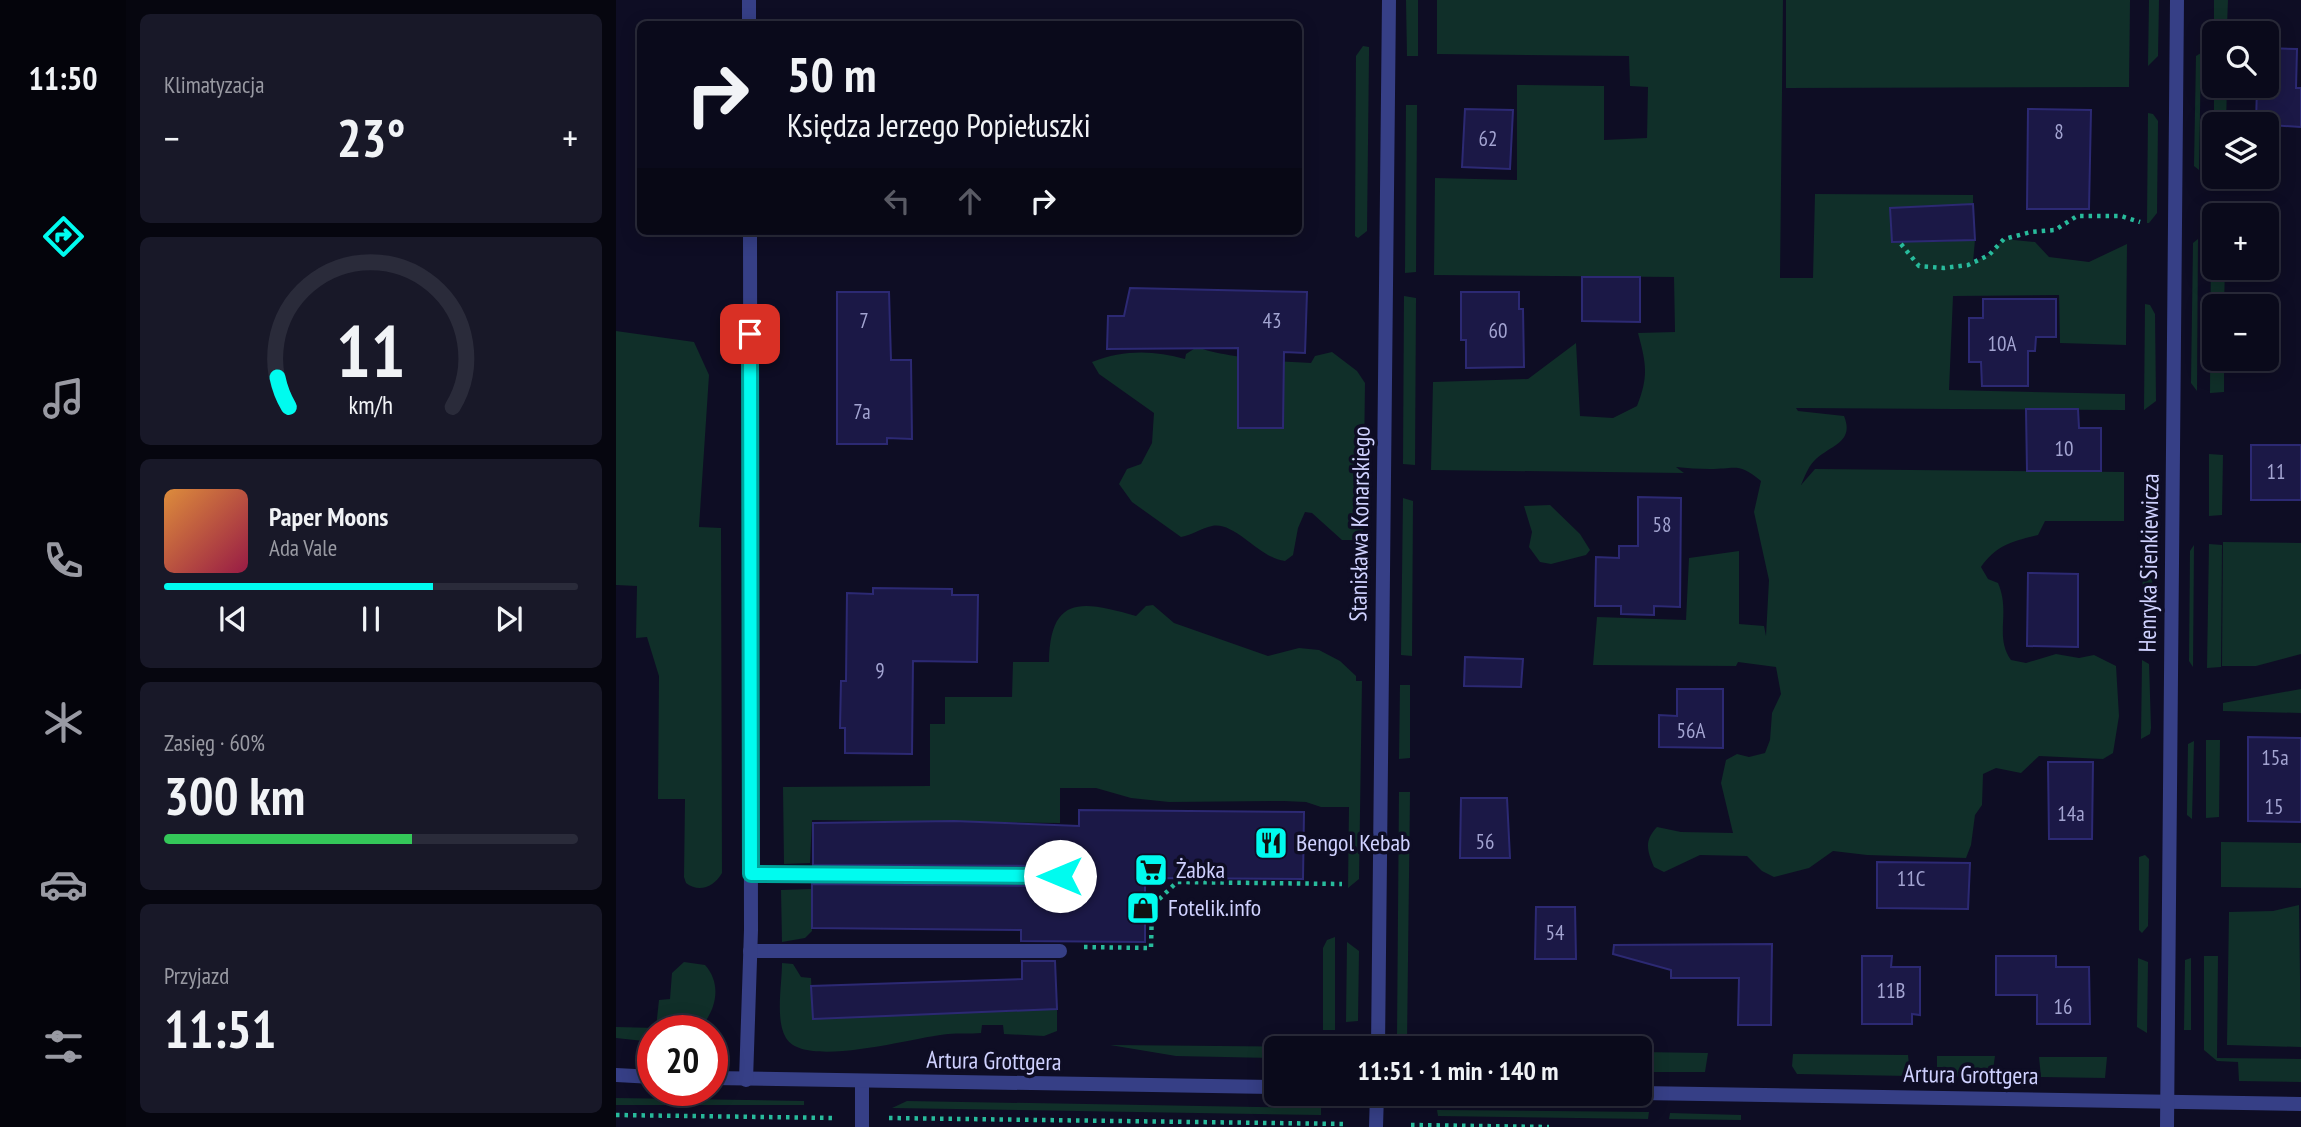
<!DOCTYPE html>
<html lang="pl">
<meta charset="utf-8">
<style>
:root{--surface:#0a0a1b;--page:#181828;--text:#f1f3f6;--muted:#999aa3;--line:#2a2b3a;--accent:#00fbef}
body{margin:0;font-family:"PT Sans Narrow",sans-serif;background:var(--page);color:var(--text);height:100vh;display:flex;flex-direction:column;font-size:26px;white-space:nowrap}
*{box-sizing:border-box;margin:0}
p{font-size:23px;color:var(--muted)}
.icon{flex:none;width:38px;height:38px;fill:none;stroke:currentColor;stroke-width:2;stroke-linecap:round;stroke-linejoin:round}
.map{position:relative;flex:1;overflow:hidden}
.panel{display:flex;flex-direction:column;gap:14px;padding:14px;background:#06060f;width:490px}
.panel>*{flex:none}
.guide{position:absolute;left:21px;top:21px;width:665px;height:214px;border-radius:10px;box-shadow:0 4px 18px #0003,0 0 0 2px var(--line);background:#0a0a1b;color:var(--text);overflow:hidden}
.buttons{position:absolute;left:1586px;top:21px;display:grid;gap:14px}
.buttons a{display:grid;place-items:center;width:77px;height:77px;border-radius:10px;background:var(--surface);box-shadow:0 4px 18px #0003,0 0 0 2px var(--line);font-size:35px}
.speed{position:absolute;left:21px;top:1015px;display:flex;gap:14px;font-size:35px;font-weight:700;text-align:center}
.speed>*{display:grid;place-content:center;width:91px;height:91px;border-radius:50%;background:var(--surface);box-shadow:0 4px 18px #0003,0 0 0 2px var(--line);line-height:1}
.speed .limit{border:10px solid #d22;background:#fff;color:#111}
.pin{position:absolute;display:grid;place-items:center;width:60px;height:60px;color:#fff;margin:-30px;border-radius:14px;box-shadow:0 4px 10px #0006}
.me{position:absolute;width:77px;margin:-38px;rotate:270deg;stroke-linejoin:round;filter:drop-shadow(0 0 5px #0008)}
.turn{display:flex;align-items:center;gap:24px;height:147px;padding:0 35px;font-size:32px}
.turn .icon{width:91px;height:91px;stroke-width:2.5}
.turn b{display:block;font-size:49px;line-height:60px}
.lanes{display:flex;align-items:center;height:66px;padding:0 35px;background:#0003;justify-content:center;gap:35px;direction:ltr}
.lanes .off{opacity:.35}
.big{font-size:52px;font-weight:800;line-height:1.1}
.panel .card{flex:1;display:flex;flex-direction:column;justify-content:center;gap:10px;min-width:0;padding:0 24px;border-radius:10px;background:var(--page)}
.panel .dial{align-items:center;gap:0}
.dial svg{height:182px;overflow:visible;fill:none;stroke:var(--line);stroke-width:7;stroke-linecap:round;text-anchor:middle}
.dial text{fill:var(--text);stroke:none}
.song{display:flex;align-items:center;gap:21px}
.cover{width:84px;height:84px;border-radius:10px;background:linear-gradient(135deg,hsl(30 70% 55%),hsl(340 70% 35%))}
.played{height:7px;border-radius:4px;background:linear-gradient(90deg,var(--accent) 65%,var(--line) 65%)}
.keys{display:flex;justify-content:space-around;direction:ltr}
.heat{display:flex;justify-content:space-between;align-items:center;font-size:38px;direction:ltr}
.charge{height:10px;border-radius:5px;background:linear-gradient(90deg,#34c759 60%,var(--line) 0)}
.trip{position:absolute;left:648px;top:1036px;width:388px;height:70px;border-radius:10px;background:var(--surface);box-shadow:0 4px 18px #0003,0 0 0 2px var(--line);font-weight:800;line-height:70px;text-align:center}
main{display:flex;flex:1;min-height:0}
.dock{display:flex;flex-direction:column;width:126px;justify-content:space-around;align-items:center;background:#04040b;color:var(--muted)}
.dock .icon{width:49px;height:49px}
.dock .on{color:var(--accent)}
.dock b{font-size:32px;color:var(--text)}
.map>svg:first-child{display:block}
.green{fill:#102f29;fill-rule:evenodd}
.building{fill:#1b1846;stroke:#2c2973;stroke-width:2}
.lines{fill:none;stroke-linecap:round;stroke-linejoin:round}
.path{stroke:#28bb9c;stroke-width:4.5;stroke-dasharray:3.5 5;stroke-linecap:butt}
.service{stroke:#363f86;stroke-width:14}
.minor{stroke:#363f86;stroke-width:14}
.route-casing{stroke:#00a39b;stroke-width:18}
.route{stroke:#00fbef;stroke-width:12}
.labels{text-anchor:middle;stroke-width:7;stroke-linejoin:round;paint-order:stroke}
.number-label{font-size:21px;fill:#a3a4d1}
.street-label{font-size:24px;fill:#d0d2ff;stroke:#0e0d24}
.poi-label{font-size:24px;fill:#d0d2ff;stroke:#0e0d24;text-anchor:start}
</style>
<main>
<nav class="dock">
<b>11:50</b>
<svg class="icon on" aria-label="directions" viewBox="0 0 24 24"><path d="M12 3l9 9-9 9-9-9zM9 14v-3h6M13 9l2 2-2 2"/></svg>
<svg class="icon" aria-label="music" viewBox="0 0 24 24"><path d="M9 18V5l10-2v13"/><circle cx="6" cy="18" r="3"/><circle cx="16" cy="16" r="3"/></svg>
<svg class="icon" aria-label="phone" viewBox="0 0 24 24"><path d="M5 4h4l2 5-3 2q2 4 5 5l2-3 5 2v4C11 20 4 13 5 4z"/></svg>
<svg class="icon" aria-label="climate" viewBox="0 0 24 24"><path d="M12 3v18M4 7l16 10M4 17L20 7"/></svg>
<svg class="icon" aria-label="car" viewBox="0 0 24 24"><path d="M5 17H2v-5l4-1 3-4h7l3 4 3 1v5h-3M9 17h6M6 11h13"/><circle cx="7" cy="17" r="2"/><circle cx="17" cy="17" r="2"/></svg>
<svg class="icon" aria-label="filters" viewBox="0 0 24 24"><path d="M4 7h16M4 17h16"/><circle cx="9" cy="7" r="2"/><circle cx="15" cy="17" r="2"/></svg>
</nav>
<section class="panel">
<div class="card"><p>Klimatyzacja</p>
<div class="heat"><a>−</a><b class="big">23°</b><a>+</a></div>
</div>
<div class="card dial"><svg viewBox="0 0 100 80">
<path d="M14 69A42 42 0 1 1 86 69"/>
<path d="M14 69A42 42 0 0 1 9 56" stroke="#00fbef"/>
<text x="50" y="56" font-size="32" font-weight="700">11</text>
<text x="50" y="72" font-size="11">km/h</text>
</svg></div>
<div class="card">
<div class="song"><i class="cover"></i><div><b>Paper Moons</b><p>Ada Vale</p></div></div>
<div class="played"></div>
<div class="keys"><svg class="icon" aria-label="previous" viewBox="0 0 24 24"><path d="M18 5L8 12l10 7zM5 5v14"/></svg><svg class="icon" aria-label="pause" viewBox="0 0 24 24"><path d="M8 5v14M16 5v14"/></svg><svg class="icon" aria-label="next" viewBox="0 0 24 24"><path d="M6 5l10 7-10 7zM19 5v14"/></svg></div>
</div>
<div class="card"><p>Zasięg · 60%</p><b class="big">300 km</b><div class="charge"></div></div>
<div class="card"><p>Przyjazd</p><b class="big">11:51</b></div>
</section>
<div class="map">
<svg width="1685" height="1127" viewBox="0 0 1685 1127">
<rect width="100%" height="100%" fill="#0e0d24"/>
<g class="green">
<polygon points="790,0 802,0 802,56 791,56"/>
<path d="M821,0H1167L1164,278H1197L1199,194L1357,195V204L1314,206L1316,242L1359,240L1357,262L1373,255L1388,239L1419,242L1433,257L1473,262L1511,244L1510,345L1444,343L1443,295L1337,296L1333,390L1509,394V410L1180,408L1182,411L1228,416C1239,443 1214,445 1198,461C1192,467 1188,478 1185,485L1199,469L1508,472V521H1429L1422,535C1397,541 1380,545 1365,567L1372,579L1382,583C1395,613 1378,636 1395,660L1410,663L1440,654L1463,658L1478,655L1500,666L1503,716L1497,753L1487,759L1423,756L1405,773L1380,768L1367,774L1366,805L1359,815L1355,845L1350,858L1251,855L1217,851L1193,868L1158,877L1146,871L1131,856L1084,855L1048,872L1038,867C1031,850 1028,841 1041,827L1065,832L1117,833L1105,783L1110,760L1121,754L1133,757L1149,753L1154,740L1156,713L1165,694L1160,667L1122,662L1120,666L977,665L981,617L1070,620L1073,558L1123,551V624L1148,626L1150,636L1153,580L1138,512L1145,481C1122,462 1120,469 1094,469C1083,469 1071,468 1060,467L1068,473L815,470L817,382L912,379L960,343L964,416L997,418L1021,406C1033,376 1030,363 1022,333L1059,332L1058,277L818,275L819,178L901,180V85L988,86V140L1031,138L1032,87L1014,86L1013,56L821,54ZM1275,219L1297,241L1276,242Z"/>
<polygon points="1170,0 1514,0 1513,87 1170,88"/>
<polygon points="1533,0 1543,0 1542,56 1532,66"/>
<polygon points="1598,0 1612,0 1611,26 1598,26"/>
<polygon points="747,46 753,47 753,54 751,231 742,238 739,236 740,56"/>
<polygon points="1598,50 1598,86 1611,86 1610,124 1598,124 1598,169"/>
<polygon points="1585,53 1583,170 1578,166 1580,56"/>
<polygon points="790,105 801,105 800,272 789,273"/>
<polygon points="1532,113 1537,114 1542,121 1541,213 1533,223 1531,223"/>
<polygon points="1595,238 1598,238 1598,268 1609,268 1608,306 1598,306 1598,359 1608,359 1608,392 1594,393"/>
<polygon points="1582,239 1581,391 1575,383 1577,243"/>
<polygon points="788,296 800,298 799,465 787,464"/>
<polygon points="1529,304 1534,305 1539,314 1540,401 1528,410"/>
<path d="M0,331L78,342L93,375L83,527L105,528L106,873C98,887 83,893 70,883L68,877L69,799H42L43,676L31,637L20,638L21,586L0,585Z"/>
<path d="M581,347C605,357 666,362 695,363L699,356L716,352L741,371L749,383L747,540H726L696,513L689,512L682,528L677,555L669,561C644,559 619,521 596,526C586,528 576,535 565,537L516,502L503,484L511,469L525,464L536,443L538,413L483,374L476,362C507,350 537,350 569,359L570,354Z"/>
<polygon points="1593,454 1607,455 1606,515 1593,516"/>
<polygon points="1528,478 1535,481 1537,488 1536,628 1526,634"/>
<polygon points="787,498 797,501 796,656 785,655"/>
<polygon points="934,505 964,534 974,550 970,555 935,564 924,562 913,547 916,532 908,506"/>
<polygon points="1607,542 1685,543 1685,654 1640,666 1606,666"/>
<polygon points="1593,544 1606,545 1605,667 1591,668"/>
<polygon points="1578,545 1577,667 1573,661 1574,551"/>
<path d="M537,605L558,623L652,656L683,648L703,650L724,661L740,676V681H746L743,879L732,888L733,807H705L690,802L668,801L553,802L515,798L480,788H444V823L196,820L194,863L168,864L167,787L314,786V724H329V697H396L397,662H433C434,594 467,601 520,616L530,606Z"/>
<polygon points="1526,660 1533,664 1535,728 1534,734 1525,739"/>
<polygon points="784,685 794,685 794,758 783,759"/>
<polygon points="1685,689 1685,713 1607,711 1607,703"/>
<polygon points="1590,740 1604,740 1603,817 1590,818"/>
<polygon points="1578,741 1576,819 1571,815 1572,744"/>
<polygon points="783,792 794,792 791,1043 786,1046 781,1038"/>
<polygon points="1605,842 1685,843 1685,888 1605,887"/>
<polygon points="1529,855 1533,859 1532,926 1526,933 1523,930 1523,857"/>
<polygon points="195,889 196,931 189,938 166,942 165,890"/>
<polygon points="1683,905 1685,1047 1611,1045 1613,912 1657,911"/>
<polygon points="719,937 719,1030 707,1030 707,948 711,940"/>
<polygon points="731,942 743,951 742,1021 730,1022"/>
<polygon points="1588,956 1602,956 1601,1058 1685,1059 1685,1082 1623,1081 1622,1062 1601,1061 1588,1050"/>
<polygon points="1522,958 1532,962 1531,1033 1521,1027"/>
<polygon points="1575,958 1575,1030 1568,1030 1569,960"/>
<path d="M68,962L89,965C107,985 100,1013 81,1031H37V1042L0,1038V1027L40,1028L43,1000L54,999L56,973Z"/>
<path d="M166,963L177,964L185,977L195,978L197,1019L441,1009V1031L428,1036L388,1034L387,1025H366L365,1033C354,1034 343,1033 332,1034C302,1036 189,1070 170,1038C159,1020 166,985 166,963Z"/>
<polygon points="707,1041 713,1041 713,1048 660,1048 660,1058 560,1056 494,1045 707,1047"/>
<polygon points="1024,1052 1092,1053 1089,1072 1024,1072"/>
<polygon points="1177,1054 1292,1055 1294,1076 1181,1074 1176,1066"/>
<polygon points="1321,1056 1379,1056 1376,1076 1321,1077"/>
<polygon points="1423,1057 1491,1057 1489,1078 1425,1077"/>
<polygon points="0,1098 188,1101 188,1105 0,1105"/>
<polygon points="291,1101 705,1108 705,1115 276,1108"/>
<polygon points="821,1110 1033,1112 1032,1119 822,1116"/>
<polygon points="1054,1113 1125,1115 1125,1120 1053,1119"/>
</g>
<g class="building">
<polygon points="1650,48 1681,49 1680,88 1685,88 1685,127 1640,124 1641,86 1650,86"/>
<polygon points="849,109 897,110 894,169 846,167"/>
<polygon points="1412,109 1475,110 1473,209 1411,209"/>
<polygon points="1357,204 1359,240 1276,242 1274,208"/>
<polygon points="966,277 1024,277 1024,322 966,321"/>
<polygon points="514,288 691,292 689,353 668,352 667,428 622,428 622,348 491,349 492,316 508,316"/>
<polygon points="221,292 273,292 275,360 295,360 296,439 271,438 271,444 221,444"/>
<polygon points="845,292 903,292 903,309 907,309 908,367 850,368 850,340 845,340"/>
<polygon points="1367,299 1440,299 1440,337 1420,337 1419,351 1412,351 1412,386 1366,386 1365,362 1353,362 1353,318 1367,318"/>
<polygon points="1410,409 1462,409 1463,428 1485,428 1485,471 1411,471"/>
<rect x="1635" y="445" width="50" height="55"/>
<polygon points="1022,497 1065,498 1064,607 1038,606 1038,615 1005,614 1005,606 979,606 980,557 1003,558 1003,546 1022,546"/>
<polygon points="1412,573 1462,574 1462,647 1411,646"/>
<polygon points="257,588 336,589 336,595 362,595 361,662 297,661 296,754 229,753 229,728 224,728 225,681 230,681 231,593 257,594"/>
<polygon points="849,657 907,659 905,687 848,686"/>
<polygon points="1061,689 1107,689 1107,748 1043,747 1043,715 1061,716"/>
<polygon points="1632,737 1685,738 1685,822 1632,821"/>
<polygon points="1432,762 1477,762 1476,839 1433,839"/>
<polygon points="845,798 891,798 894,858 844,858"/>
<polygon points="463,810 688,812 687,879 529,878 529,942 405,941 405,930 196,928 196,884 444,886 452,881 454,875 444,866 197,865 197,823 338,821 463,826"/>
<polygon points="1261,862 1354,863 1352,909 1261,908"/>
<polygon points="920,907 959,907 960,959 919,959"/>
<polygon points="1156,944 1155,1025 1122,1025 1123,978 1055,978 1055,970 997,954 998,945"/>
<polygon points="1246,956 1276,956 1275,967 1304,967 1304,1015 1296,1014 1296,1024 1246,1024"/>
<polygon points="1380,956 1440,956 1440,967 1473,967 1474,1024 1421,1024 1421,995 1380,995"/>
<polygon points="406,961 439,961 441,1009 197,1019 195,986 406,979"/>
</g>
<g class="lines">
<g class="path">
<polyline points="1285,244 1303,266 1328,268 1352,265 1373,255 1388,239 1415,232 1439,230 1461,216 1505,216 1524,222"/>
<polyline points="468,947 535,948 536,906 561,882 726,884"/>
<polyline points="0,1115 220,1118"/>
<polyline points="273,1118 731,1124"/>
<polyline points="795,1125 933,1127"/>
</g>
<g class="service">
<polyline points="135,874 444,876"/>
<polyline points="134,951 444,951"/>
<polyline points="246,1127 246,1082"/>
</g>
<g class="minor">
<polyline points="133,0 133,24"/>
<polyline points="762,1048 773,0"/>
<polyline points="0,1075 37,1077"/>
<polyline points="96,1078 660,1087"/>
<polyline points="130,1080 135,930 134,231"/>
<polyline points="1024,1093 1685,1104"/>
<polyline points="760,1127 761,1094"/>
<polyline points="1551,1127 1561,0"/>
</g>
</g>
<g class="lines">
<defs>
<polyline id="route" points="134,334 135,874 444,876"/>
</defs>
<use href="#route" class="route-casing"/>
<use href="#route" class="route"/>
</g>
<defs>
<symbol id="restaurant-square" viewBox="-11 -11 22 22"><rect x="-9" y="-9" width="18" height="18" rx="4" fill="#00fbef" stroke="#0e0d24"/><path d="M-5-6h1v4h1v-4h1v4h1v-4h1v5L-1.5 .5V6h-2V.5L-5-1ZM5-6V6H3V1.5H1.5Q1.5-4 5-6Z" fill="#111"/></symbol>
<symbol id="supermarket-square" viewBox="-11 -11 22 22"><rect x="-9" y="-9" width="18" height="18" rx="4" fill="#00fbef" stroke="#0e0d24"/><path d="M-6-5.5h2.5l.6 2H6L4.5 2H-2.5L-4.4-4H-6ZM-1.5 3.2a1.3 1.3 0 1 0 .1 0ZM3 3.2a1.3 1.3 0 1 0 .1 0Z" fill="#111"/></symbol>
<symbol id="shop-square" viewBox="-11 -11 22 22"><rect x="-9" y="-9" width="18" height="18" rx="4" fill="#00fbef" stroke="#0e0d24"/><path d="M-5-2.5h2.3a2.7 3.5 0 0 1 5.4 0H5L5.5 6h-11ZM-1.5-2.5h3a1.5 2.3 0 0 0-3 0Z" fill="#111"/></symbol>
</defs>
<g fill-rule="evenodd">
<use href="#restaurant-square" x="636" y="824" width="38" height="38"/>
<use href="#supermarket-square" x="516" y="851" width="38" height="38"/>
<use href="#shop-square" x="508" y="889" width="38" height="38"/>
</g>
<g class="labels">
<g class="number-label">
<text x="1443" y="139">8</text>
<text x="872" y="146">62</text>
<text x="248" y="328">7</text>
<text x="656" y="328">43</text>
<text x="882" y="338">60</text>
<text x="1386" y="351">10A</text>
<text x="246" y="419">7a</text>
<text x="1448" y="456">10</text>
<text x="1660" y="479">11</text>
<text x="1046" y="532">58</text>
<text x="264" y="678">9</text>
<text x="1075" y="738">56A</text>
<text x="1659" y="765">15a</text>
<text x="1658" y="814">15</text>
<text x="1455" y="821">14a</text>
<text x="869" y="849">56</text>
<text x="1295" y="886">11C</text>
<text x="939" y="940">54</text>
<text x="1275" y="998">11B</text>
<text x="1447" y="1014">16</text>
</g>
<g class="street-label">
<text transform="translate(744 524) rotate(-89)" y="8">Stanisława Konarskiego</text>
<text transform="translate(1533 563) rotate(-89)" y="8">Henryka Sienkiewicza</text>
<text transform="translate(378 1061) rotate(1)" y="8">Artura Grottgera</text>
<text transform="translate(1355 1075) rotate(1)" y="8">Artura Grottgera</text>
</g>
<g class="poi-label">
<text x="680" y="851">Bengol Kebab</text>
<text x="560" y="878">Żabka</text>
<text x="552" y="916">Fotelik.info</text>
</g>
</g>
</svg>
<div class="buttons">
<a><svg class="icon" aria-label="search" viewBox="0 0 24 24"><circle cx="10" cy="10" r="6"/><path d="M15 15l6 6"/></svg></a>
<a><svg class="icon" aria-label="layers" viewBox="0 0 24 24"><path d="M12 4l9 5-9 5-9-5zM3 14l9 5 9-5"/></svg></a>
<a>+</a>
<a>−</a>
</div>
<div class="speed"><div class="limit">20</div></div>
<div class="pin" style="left:134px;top:334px;background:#d93025"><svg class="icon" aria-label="arrive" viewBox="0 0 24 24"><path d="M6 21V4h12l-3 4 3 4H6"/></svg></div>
<svg class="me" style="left:444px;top:876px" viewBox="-20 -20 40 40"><circle r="19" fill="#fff"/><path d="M0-13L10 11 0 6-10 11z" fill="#00fbef"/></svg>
<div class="trip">11:51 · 1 min · 140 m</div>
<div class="guide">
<div class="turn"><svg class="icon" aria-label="right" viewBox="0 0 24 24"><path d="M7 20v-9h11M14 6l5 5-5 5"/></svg><div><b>50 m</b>Księdza Jerzego Popiełuszki</div></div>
<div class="lanes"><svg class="icon off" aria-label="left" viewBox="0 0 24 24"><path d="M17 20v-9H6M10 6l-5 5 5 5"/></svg><svg class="icon off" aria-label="ahead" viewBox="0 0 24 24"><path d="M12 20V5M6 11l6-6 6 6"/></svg><svg class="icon" aria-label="right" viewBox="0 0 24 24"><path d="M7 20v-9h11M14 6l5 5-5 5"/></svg></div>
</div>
</div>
</main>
